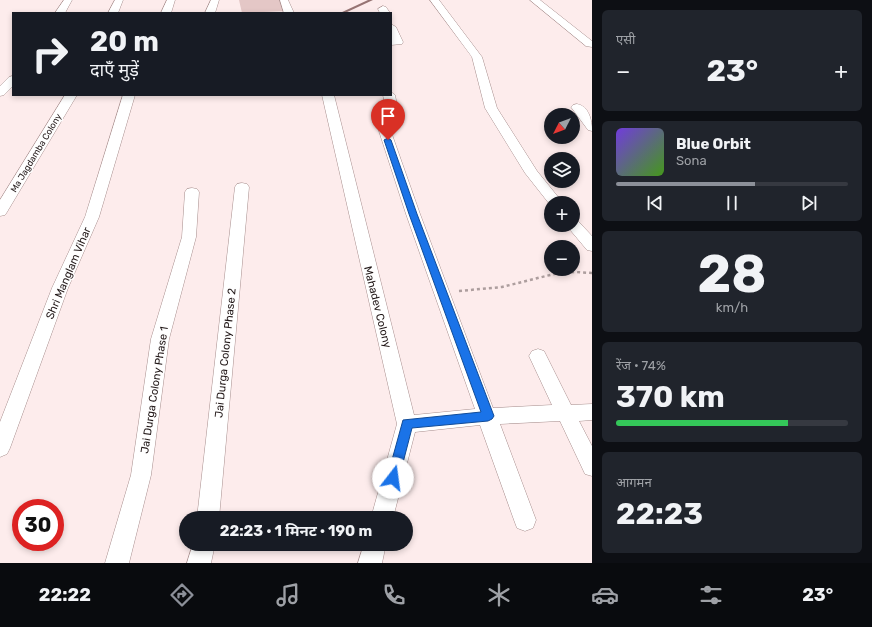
<!DOCTYPE html>
<html lang="hi">
<meta charset="utf-8">
<style>
:root{--surface:#171b24;--page:#20242c;--text:#f1f3f6;--muted:#9ea1a6;--line:#363941;--accent:#8c9099}
body{margin:0;font-family:Rubik,"Noto Sans Devanagari",sans-serif;background:var(--page);color:var(--text);height:100vh;display:flex;flex-direction:column;font-size:15px;white-space:nowrap}
*{box-sizing:border-box;margin:0}
p{font-size:13px;color:var(--muted)}
.icon{flex:none;width:22px;height:22px;fill:none;stroke:currentColor;stroke-width:2;stroke-linecap:round;stroke-linejoin:round}
.map{position:relative;flex:1;overflow:hidden}
.sheet{display:flex;flex-direction:column;gap:10px;padding:10px;background:#0d0f14;width:280px}
.sheet>*{flex:none}
.banner{position:absolute;left:12px;top:12px;width:380px;height:84px;border-radius:0px;box-shadow:0 2px 6px #0003;background:#171b24;color:var(--text);overflow:hidden}
.needle{width:26px;rotate:228deg}
.fabs{position:absolute;left:544px;top:108px;display:grid;gap:8px}
.fabs a{display:grid;place-items:center;width:36px;height:36px;border-radius:50%;background:var(--surface);box-shadow:0 2px 6px #0003;font-size:20px}
.speed{position:absolute;left:12px;top:499px;display:flex;gap:8px;font-size:20px;font-weight:700;text-align:center}
.speed>*{display:grid;place-content:center;width:52px;height:52px;border-radius:50%;background:var(--surface);box-shadow:0 2px 6px #0003;line-height:1}
.speed .limit{border:6px solid #d22;background:#fff;color:#111}
.pin{position:absolute;display:grid;place-items:center;width:34px;height:34px;color:#fff;margin:-41px -17px;border-radius:50% 50% 50% 0;rotate:-45deg;box-shadow:0 0 4px #0007}
.pin .icon{rotate:45deg}
.me{position:absolute;width:44px;margin:-22px;rotate:15deg;stroke-linejoin:round;filter:drop-shadow(0 0 3px #0008)}
.turn{display:flex;align-items:center;gap:14px;height:84px;padding:0 12px;font-size:18px}
.turn .icon{width:52px;height:52px;stroke-width:2.5}
.turn b{display:block;font-size:28px;line-height:34px}
.big{font-size:30px;font-weight:700;line-height:1.1}
.sheet .tile{flex:1;display:flex;flex-direction:column;justify-content:center;gap:6px;min-width:0;padding:0 14px;border-radius:6px;background:var(--page)}
.sheet .dial{align-items:center;gap:0}
.dial b{font-size:52px;line-height:1}
.song{display:flex;align-items:center;gap:12px}
.cover{width:48px;height:48px;border-radius:6px;background:linear-gradient(135deg,hsl(260 70% 55%),hsl(100 70% 35%))}
.played{height:4px;border-radius:2px;background:linear-gradient(90deg,var(--accent) 60%,var(--line) 60%)}
.keys{display:flex;justify-content:space-around;direction:ltr}
.heat{display:flex;justify-content:space-between;align-items:center;font-size:22px;direction:ltr}
.charge{height:6px;border-radius:3px;background:linear-gradient(90deg,#34c759 74%,var(--line) 0)}
.trip{position:absolute;left:179px;top:511px;width:234px;height:40px;border-radius:20px;background:var(--surface);box-shadow:0 2px 6px #0003;font-weight:700;line-height:40px;text-align:center}
.tab-bar{display:flex;height:64px;justify-content:space-around;align-items:center;background:#090b0e;color:var(--muted)}
.tab-bar .icon{width:28px;height:28px}
.tab-bar .current{color:var(--accent)}
.tab-bar b{font-size:18px;color:var(--text)}
main{display:flex;flex:1;min-height:0}
.map>svg:first-child{display:block}
.green{fill:#e4c7c6}
.lines{fill:none;stroke-linecap:round;stroke-linejoin:round}
.stream{fill:#967473;fill-rule:evenodd}
.minor-casing{stroke:#a78e8d;stroke-width:1}
.path{stroke:#ad9e9e;stroke-width:2.5;stroke-dasharray:3 3;stroke-linecap:butt}
.minor{fill:#fff;fill-rule:evenodd}
.route{fill:#1a73e8;stroke:#114b97}
.labels{text-anchor:middle;stroke-width:3;stroke-linejoin:round;paint-order:stroke}
.far-street-label{font-size:9px;fill:#211717;stroke:#fefefe}
.street-label{font-size:11px;fill:#211717;stroke:#fefefe}
</style>
<main>
<div class="map">
<svg width="592" height="563" viewBox="0 0 592 563">
<rect width="100%" height="100%" fill="#fdecec"/>
<polygon class="green" points="239,0 280,0 284,11 242,13"/>
<g class="lines">
<polygon class="stream" points="368,0 373,0 345,13 340,13"/>
<defs>
<g id="minor">
<polygon points="64,0 72,0 65,13 55,13"/>
<polygon points="115,0 123,0 118,13 108,13"/>
<polygon points="167,0 175,0 171,13 161,13"/>
<polygon points="211,0 219,0 215,13 205,13"/>
<polygon points="280,0 288,0 294,13 284,13"/>
<polygon points="430,0 439,0 482,57 497,108 537,171 563,203 551,203 551,206 525,173 485,108 472,57"/>
<polygon points="530,0 540,0 592,41 592,47 586,46"/>
<polygon points="383,6 386,7 390,13 380,13 378,9"/>
<polygon points="391,24 396,27 403,42 402,44 391,45"/>
<polygon points="13,76 13,86 4,95 0,96 0,86 9,77"/>
<polygon points="391,92 395,95 399,116 389,126 420,214 493,408 552,405 529,356 532,351 538,349 544,351 571,405 592,404 592,420 579,421 592,446 592,476 585,474 560,421 500,424 536,520 533,528 525,531 517,528 514,520 480,425 415,432 393,518 371,518 397,424 322,95 334,95 414,415 475,409 406,214 377,125 387,115 383,95 391,95"/>
<polygon points="65,95 77,95 7,212 5,215 0,216 0,200"/>
<polygon points="123,95 135,95 99,217 68,288 10,448 7,454 0,457 0,422 52,288 85,217"/>
<path d="M577,104C589,106 592,120 592,131L588,130L571,107L573,105Z"/>
<polygon points="242,183 247,184 249,187 219,518 197,518 235,187 237,184"/>
<polygon points="192,188 197,189 199,192 196,237 169,339 151,475 129,563 105,563 131,475 151,339 182,237 185,192 187,189"/>
<polygon points="573,219 578,221 592,236 592,251 587,250 566,225 573,225"/>
<polygon points="193,544 215,544 211,563 187,563"/>
<polygon points="364,544 386,544 382,563 358,563"/>
</g>
</defs>
<use href="#minor" class="minor-casing"/>
<polyline class="path" points="459,291 502,287 554,274 575,272 592,273"/>
<use href="#minor" class="minor"/>
</g>
<polygon class="route" points="388,138 391,140 417,214 494,416 492,419 488,421 412,428 399,478 397,481 393,483 389,481 387,478 403,420 481,412 409,214 384,140"/>
<g class="labels">
<g class="far-street-label">
<text transform="translate(36 153) rotate(-59)" y="3">Ma Jagdamba Colony</text>
</g>
<g class="street-label">
<text transform="translate(68 273) rotate(-67)" y="4">Shri Manglam Vihar</text>
<text transform="translate(378 307) rotate(76)" y="4">Mahadev Colony</text>
<text transform="translate(225 353) rotate(-84)" y="4">Jai Durga Colony Phase 2</text>
<text transform="translate(154 390) rotate(-81)" y="4">Jai Durga Colony Phase 1</text>
</g>
</g>
</svg>
<div class="fabs">
<a><svg class="needle" viewBox="-14 -14 28 28"><path d="M0-13l5 13h-10z" fill="#e53935"/><path d="M0 13l5-13h-10z" fill="#9ea1a6"/></svg></a>
<a><svg class="icon" aria-label="layers" viewBox="0 0 24 24"><path d="M12 4l9 5-9 5-9-5zM3 14l9 5 9-5"/></svg></a>
<a>+</a>
<a>−</a>
</div>
<div class="speed"><div class="limit">30</div></div>
<div class="pin" style="left:388px;top:140px;background:#d93025"><svg class="icon" aria-label="arrive" viewBox="0 0 24 24"><path d="M6 21V4h12l-3 4 3 4H6"/></svg></div>
<svg class="me" style="left:393px;top:478px" viewBox="-20 -20 40 40"><circle r="19" fill="#fff"/><path d="M0-13L10 11 0 6-10 11z" fill="#1a73e8"/></svg>
<div class="trip">22:23 · 1 मिनट · 190 m</div>
<div class="banner">
<div class="turn"><svg class="icon" aria-label="right" viewBox="0 0 24 24"><path d="M7 20v-9h11M14 6l5 5-5 5"/></svg><div><b>20 m</b>दाएँ मुड़ें</div></div>
</div>
</div>
<section class="sheet">
<div class="tile"><p>एसी</p>
<div class="heat"><a>−</a><b class="big">23°</b><a>+</a></div>
</div>
<div class="tile">
<div class="song"><i class="cover"></i><div><b>Blue Orbit</b><p>Sona</p></div></div>
<div class="played"></div>
<div class="keys"><svg class="icon" aria-label="previous" viewBox="0 0 24 24"><path d="M18 5L8 12l10 7zM5 5v14"/></svg><svg class="icon" aria-label="pause" viewBox="0 0 24 24"><path d="M8 5v14M16 5v14"/></svg><svg class="icon" aria-label="next" viewBox="0 0 24 24"><path d="M6 5l10 7-10 7zM19 5v14"/></svg></div>
</div>
<div class="tile dial"><b>28</b><p>km/h</p></div>
<div class="tile"><p>रेंज · 74%</p><b class="big">370 km</b><div class="charge"></div></div>
<div class="tile"><p>आगमन</p><b class="big">22:23</b></div>
</section>
</main>
<nav class="tab-bar">
<b>22:22</b>
<svg class="icon current" aria-label="directions" viewBox="0 0 24 24"><path d="M12 3l9 9-9 9-9-9zM9 14v-3h6M13 9l2 2-2 2"/></svg>
<svg class="icon" aria-label="music" viewBox="0 0 24 24"><path d="M9 18V5l10-2v13"/><circle cx="6" cy="18" r="3"/><circle cx="16" cy="16" r="3"/></svg>
<svg class="icon" aria-label="phone" viewBox="0 0 24 24"><path d="M5 4h4l2 5-3 2q2 4 5 5l2-3 5 2v4C11 20 4 13 5 4z"/></svg>
<svg class="icon" aria-label="climate" viewBox="0 0 24 24"><path d="M12 3v18M4 7l16 10M4 17L20 7"/></svg>
<svg class="icon" aria-label="car" viewBox="0 0 24 24"><path d="M5 17H2v-5l4-1 3-4h7l3 4 3 1v5h-3M9 17h6M6 11h13"/><circle cx="7" cy="17" r="2"/><circle cx="17" cy="17" r="2"/></svg>
<svg class="icon" aria-label="filters" viewBox="0 0 24 24"><path d="M4 7h16M4 17h16"/><circle cx="9" cy="7" r="2"/><circle cx="15" cy="17" r="2"/></svg>
<b>23°</b>
</nav>
